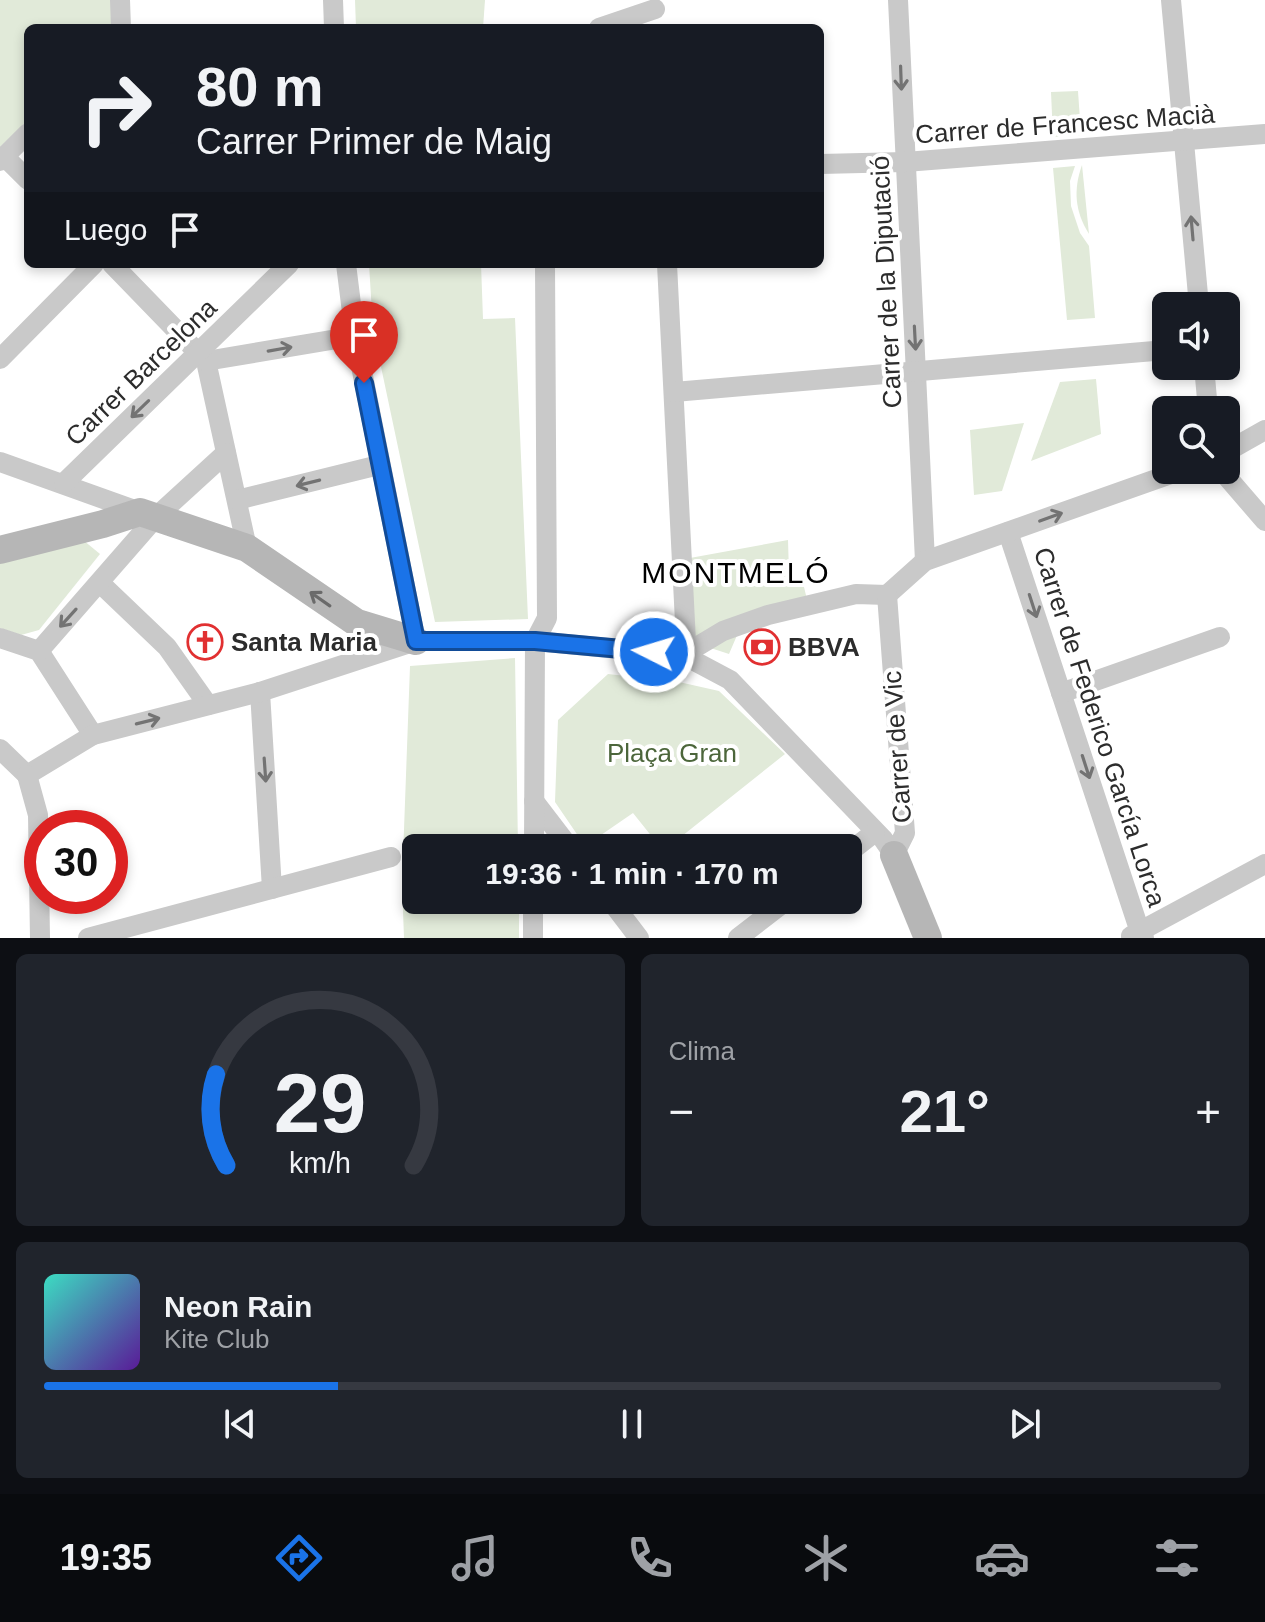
<!DOCTYPE html>
<html lang="es">
<meta charset="utf-8">
<style>
:root{--surface:#171b24;--page:#20242c;--text:#f1f3f6;--muted:#9ea1a6;--line:#363941;--accent:#1a73e8}
body{margin:0;font-family:Helvetica,sans-serif;background:var(--page);color:var(--text);height:100vh;display:flex;flex-direction:column;font-size:30px;white-space:nowrap}
*{box-sizing:border-box;margin:0}
p{font-size:26px;color:var(--muted)}
.icon{flex:none;width:44px;height:44px;fill:none;stroke:currentColor;stroke-width:2;stroke-linecap:round;stroke-linejoin:round}
.map{position:relative;height:938px;overflow:hidden}
.sheet{display:flex;flex-direction:column;gap:16px;padding:16px;background:#0d0f14;flex:1}
.sheet>*{flex:none}
.banner{position:absolute;left:24px;top:24px;width:800px;height:244px;border-radius:12px;box-shadow:0 4px 12px #0003;background:#171b24;color:var(--text);overflow:hidden}
.controls{position:absolute;left:1152px;top:292px;display:grid;gap:16px}
.controls a{display:grid;place-items:center;width:88px;height:88px;border-radius:12px;background:var(--surface);box-shadow:0 4px 12px #0003;font-size:40px}
.speed{position:absolute;left:24px;top:810px;display:flex;gap:16px;font-size:40px;font-weight:700;text-align:center}
.speed>*{display:grid;place-content:center;width:104px;height:104px;border-radius:50%;background:var(--surface);box-shadow:0 4px 12px #0003;line-height:1}
.speed .limit{border:12px solid #d22;background:#fff;color:#111}
.pin{position:absolute;display:grid;place-items:center;width:68px;height:68px;color:#fff;margin:-82px -34px;border-radius:50% 50% 50% 0;rotate:-45deg;box-shadow:0 0 8px #0007}
.pin .icon{rotate:45deg}
.me{position:absolute;width:88px;margin:-44px;rotate:275deg;stroke-linejoin:round;filter:drop-shadow(0 0 6px #0008)}
.turn{display:flex;align-items:center;gap:28px;height:168px;padding:0 40px;font-size:36px}
.turn .icon{width:104px;height:104px;stroke-width:2.5}
.turn b{display:block;font-size:56px;line-height:68px}
.then{display:flex;align-items:center;height:76px;padding:0 40px;background:#0003;gap:16px;font-size:30px}
.big{font-size:60px;font-weight:600;line-height:1.1}
.sheet .card{flex:1;display:flex;flex-direction:column;justify-content:center;gap:12px;min-width:0;padding:0 28px;border-radius:12px;background:var(--page)}
.sheet .dial{align-items:center;gap:0}
.dial svg{height:208px;overflow:visible;fill:none;stroke:var(--line);stroke-width:7;stroke-linecap:round;text-anchor:middle}
.dial text{fill:var(--text);stroke:none}
.song{display:flex;align-items:center;gap:24px}
.cover{width:96px;height:96px;border-radius:12px;background:linear-gradient(135deg,hsl(170 70% 55%),hsl(270 70% 35%))}
.played{height:8px;border-radius:4px;background:linear-gradient(90deg,var(--accent) 25%,var(--line) 25%)}
.keys{display:flex;justify-content:space-around;direction:ltr}
.heat{display:flex;justify-content:space-between;align-items:center;font-size:44px;direction:ltr}
.sheet .tiles{flex:1;display:grid;gap:16px;grid-template-columns:1fr 1fr}
.card:last-child{grid-column:span 2}
.trip{position:absolute;left:402px;top:834px;width:460px;height:80px;border-radius:12px;background:var(--surface);box-shadow:0 4px 12px #0003;font-weight:600;line-height:80px;text-align:center}
.dock{display:flex;height:128px;justify-content:space-around;align-items:center;background:#090b0e;color:var(--muted)}
.dock .icon{width:56px;height:56px}
.dock .selected{color:var(--accent)}
.dock b{font-size:36px;color:var(--text)}
.map>svg:first-child{display:block}
.green{fill:#e1ead9}
.lines{fill:none;stroke-linecap:round;stroke-linejoin:round}
.street{stroke:#c9c9c9;stroke-width:20}
.secondary{stroke:#b6b6b6;stroke-width:28}
.oneway{stroke:#737373}
.oneway2{stroke:#6a6a6a}
.route-casing{stroke:#114b97;stroke-width:20}
.route{stroke:#1a73e8;stroke-width:14}
.labels{text-anchor:middle;stroke-width:8;stroke-linejoin:round;paint-order:stroke}
.street-label{font-size:26px;fill:#2c2c2c;stroke:#fff}
.poi-label{font-size:26px;font-weight:bold;fill:#2c2c2c;stroke:#fff;text-anchor:start}
.park-label{font-size:26px;fill:#4c663b;stroke:#fff}
.quarter-label{font-size:30px;letter-spacing:2px;fill:#000;stroke:#fff}
</style>
<div class="map">
<svg width="1265" height="938" viewBox="0 0 1265 938">
<rect width="100%" height="100%" fill="#fff"/>
<g class="green">
<polygon points="0,0 112,0 113,28 28,28 28,120 0,147"/>
<polygon points="355,0 485,0 483,28 356,28"/>
<polygon points="1078,91 1081,135 1053,137 1051,92"/>
<path d="M1082,165L1089,234C1075,212 1073,190 1082,165Z"/>
<polygon points="1075,166 1070,181 1071,206 1080,233 1089,246 1095,318 1067,320 1053,168"/>
<polygon points="369,264 481,264 483,319 515,318 528,619 435,622 373,329"/>
<polygon points="1096,379 1101,434 1031,461 1060,382"/>
<polygon points="1024,423 1002,491 974,495 970,430"/>
<polygon points="77,535 100,554 39,630 21,635 0,628 0,557"/>
<polygon points="788,540 789,573 804,587 810,612 738,633 729,654 680,638 679,560"/>
<polygon points="515,658 518,848 416,848 416,900 519,900 519,938 404,938 402,884 410,666"/>
<polygon points="608,674 679,682 719,691 785,754 667,848 661,848 633,813 585,846 555,802 558,720"/>
</g>
<g class="lines">
<g class="street">
<polyline points="120,0 121,28"/>
<polyline points="333,0 334,28"/>
<polyline points="898,0 925,561"/>
<polyline points="1171,0 1199,306"/>
<polyline points="599,28 655,9"/>
<polyline points="4,156 28,180"/>
<polyline points="0,161 28,133"/>
<polyline points="820,164 905,162 1265,134"/>
<polyline points="112,264 206,361 247,548"/>
<polyline points="346,264 355,336 416,641"/>
<polyline points="667,264 686,642 683,655"/>
<polyline points="0,359 94,264"/>
<polyline points="206,361 355,336"/>
<polyline points="1204,366 1208,410"/>
<polyline points="674,392 1166,350"/>
<polyline points="1226,452 1265,430"/>
<polyline points="0,462 140,512"/>
<polyline points="1221,470 1265,521"/>
<polyline points="64,483 289,264"/>
<polyline points="237,500 379,465"/>
<polyline points="1008,532 1140,932 1144,938"/>
<polyline points="100,583 167,647 208,705"/>
<polyline points="0,638 39,651 93,735"/>
<polyline points="39,651 156,517 226,453"/>
<polyline points="683,655 723,631 768,615 856,594 887,595 925,561 1182,470"/>
<polyline points="260,692 272,889"/>
<polyline points="1061,693 1220,637"/>
<polyline points="0,749 27,775"/>
<polyline points="27,775 93,735 260,692 416,641 535,641 683,655 730,680 883,839 894,855 905,833 887,595"/>
<polyline points="27,775 38,815 40,938"/>
<polyline points="534,801 570,848"/>
<polyline points="534,848 535,641 547,618 545,264"/>
<polyline points="848,853 875,832"/>
<polyline points="610,900 639,938"/>
<polyline points="1131,936 1265,864"/>
<polyline points="88,938 391,857"/>
<polyline points="533,938 533,900"/>
<polyline points="738,938 787,900"/>
</g>
<g class="secondary">
<polyline points="0,550 103,524 140,512 247,548 357,623 416,641"/>
<polyline points="894,855 928,938"/>
</g>
</g>
<defs><path id="oneway-shaft" d="M-6 0H5M1.5-3L5.5 0L1.5 3" fill="none" stroke-width="1.6" stroke-linecap="round" stroke-linejoin="round" transform="scale(2)"/></defs>
<g class="oneway">
<use href="#oneway-shaft" transform="translate(901 78) rotate(88)"/>
<use href="#oneway-shaft" transform="translate(1192 228) rotate(-95)"/>
<use href="#oneway-shaft" transform="translate(915 338) rotate(87)"/>
<use href="#oneway-shaft" transform="translate(280 349) rotate(-10)"/>
<use href="#oneway-shaft" transform="translate(140 409) rotate(136)"/>
<use href="#oneway-shaft" transform="translate(308 483) rotate(166)"/>
<use href="#oneway-shaft" transform="translate(1051 517) rotate(-20)"/>
<use href="#oneway-shaft" transform="translate(1033 606) rotate(72)"/>
<use href="#oneway-shaft" transform="translate(68 618) rotate(132)"/>
<use href="#oneway-shaft" transform="translate(148 721) rotate(-14)"/>
<use href="#oneway-shaft" transform="translate(1086 767) rotate(72)"/>
<use href="#oneway-shaft" transform="translate(265 770) rotate(86)"/>
</g>
<use class="oneway2" href="#oneway-shaft" transform="translate(320 599) rotate(-145)"/>
<g class="lines">
<defs>
<polyline id="route" points="364,383 416,641 535,641 654,652"/>
</defs>
<use href="#route" class="route-casing"/>
<use href="#route" class="route"/>
</g>
<defs>
<symbol id="church-ring" viewBox="-11 -11 22 22"><circle r="9.5" fill="#fff" stroke="#e13031" stroke-width="1.5"/><path d="M-1.2-6h2.4v3.5h3.3v2.4h-3.3V6h-2.4V-.1h-3.3v-2.4h3.3Z" fill="#e13031"/></symbol>
<symbol id="bank-ring" viewBox="-11 -11 22 22"><circle r="9.5" fill="#fff" stroke="#e13031" stroke-width="1.5"/><path d="M-6-4H6V4H-6ZM0-2.3a2.3 2.3 0 1 0 0 4.6a2.3 2.3 0 1 0 0-4.6Z" fill="#e13031"/></symbol>
</defs>
<g fill-rule="evenodd">
<use href="#church-ring" x="185" y="622" width="40" height="40"/>
<use href="#bank-ring" x="742" y="627" width="40" height="40"/>
</g>
<g class="labels">
<g class="street-label">
<text transform="translate(1065 124) rotate(-4)" y="9">Carrer de Francesc Macià</text>
<text transform="translate(886 282) rotate(-93)" y="9">Carrer de la Diputació</text>
<text transform="translate(141 372) rotate(-44)" y="9">Carrer Barcelona</text>
<text transform="translate(1100 727) rotate(72)" y="9">Carrer de Federico García Lorca</text>
<text transform="translate(897 747) rotate(-94)" y="9">Carrer de Vic</text>
</g>
<g class="poi-label">
<text x="231" y="651">Santa Maria</text>
<text x="788" y="656">BBVA</text>
</g>
<g class="park-label">
<text x="672" y="762">Plaça Gran</text>
</g>
<g class="quarter-label">
<text x="736" y="583">MONTMELÓ</text>
</g>
</g>
</svg>
<div class="controls">
<a><svg class="icon" aria-label="sound" viewBox="0 0 24 24"><path d="M4 9h4l5-4v14l-5-4H4zM17 9q2 3 0 6"/></svg></a>
<a><svg class="icon" aria-label="search" viewBox="0 0 24 24"><circle cx="10" cy="10" r="6"/><path d="M15 15l6 6"/></svg></a>
</div>
<div class="speed"><div class="limit">30</div></div>
<div class="pin" style="left:364px;top:383px;background:#d93025"><svg class="icon" aria-label="arrive" viewBox="0 0 24 24"><path d="M6 21V4h12l-3 4 3 4H6"/></svg></div>
<svg class="me" style="left:654px;top:652px" viewBox="-20 -20 40 40"><circle r="17" fill="#1a73e8" stroke="#fff" stroke-width="3"/><path d="M0-11L8 9 0 5-8 9z" fill="#fff"/></svg>
<div class="trip">19:36 · 1 min · 170 m</div>
<div class="banner">
<div class="turn"><svg class="icon" aria-label="right" viewBox="0 0 24 24"><path d="M7 20v-9h11M14 6l5 5-5 5"/></svg><div><b>80 m</b>Carrer Primer de Maig</div></div>
<div class="then">Luego<svg class="icon" aria-label="arrive" viewBox="0 0 24 24"><path d="M6 21V4h12l-3 4 3 4H6"/></svg></div>
</div>
</div>
<section class="sheet">
<div class="tiles">
<div class="card dial"><svg viewBox="0 0 100 80">
<path d="M14 69A42 42 0 1 1 86 69"/>
<path d="M14 69A42 42 0 0 1 10 34" stroke="#1a73e8"/>
<text x="50" y="56" font-size="32" font-weight="700">29</text>
<text x="50" y="72" font-size="11">km/h</text>
</svg></div>
<div class="card"><p>Clima</p>
<div class="heat"><a>−</a><b class="big">21°</b><a>+</a></div>
</div>
<div class="card">
<div class="song"><i class="cover"></i><div><b>Neon Rain</b><p>Kite Club</p></div></div>
<div class="played"></div>
<div class="keys"><svg class="icon" aria-label="previous" viewBox="0 0 24 24"><path d="M18 5L8 12l10 7zM5 5v14"/></svg><svg class="icon" aria-label="pause" viewBox="0 0 24 24"><path d="M8 5v14M16 5v14"/></svg><svg class="icon" aria-label="next" viewBox="0 0 24 24"><path d="M6 5l10 7-10 7zM19 5v14"/></svg></div>
</div>
</div>
</section>
<nav class="dock">
<b>19:35</b>
<svg class="icon selected" aria-label="directions" viewBox="0 0 24 24"><path d="M12 3l9 9-9 9-9-9zM9 14v-3h6M13 9l2 2-2 2"/></svg>
<svg class="icon" aria-label="music" viewBox="0 0 24 24"><path d="M9 18V5l10-2v13"/><circle cx="6" cy="18" r="3"/><circle cx="16" cy="16" r="3"/></svg>
<svg class="icon" aria-label="phone" viewBox="0 0 24 24"><path d="M5 4h4l2 5-3 2q2 4 5 5l2-3 5 2v4C11 20 4 13 5 4z"/></svg>
<svg class="icon" aria-label="climate" viewBox="0 0 24 24"><path d="M12 3v18M4 7l16 10M4 17L20 7"/></svg>
<svg class="icon" aria-label="car" viewBox="0 0 24 24"><path d="M5 17H2v-5l4-1 3-4h7l3 4 3 1v5h-3M9 17h6M6 11h13"/><circle cx="7" cy="17" r="2"/><circle cx="17" cy="17" r="2"/></svg>
<svg class="icon" aria-label="filters" viewBox="0 0 24 24"><path d="M4 7h16M4 17h16"/><circle cx="9" cy="7" r="2"/><circle cx="15" cy="17" r="2"/></svg>
</nav>
